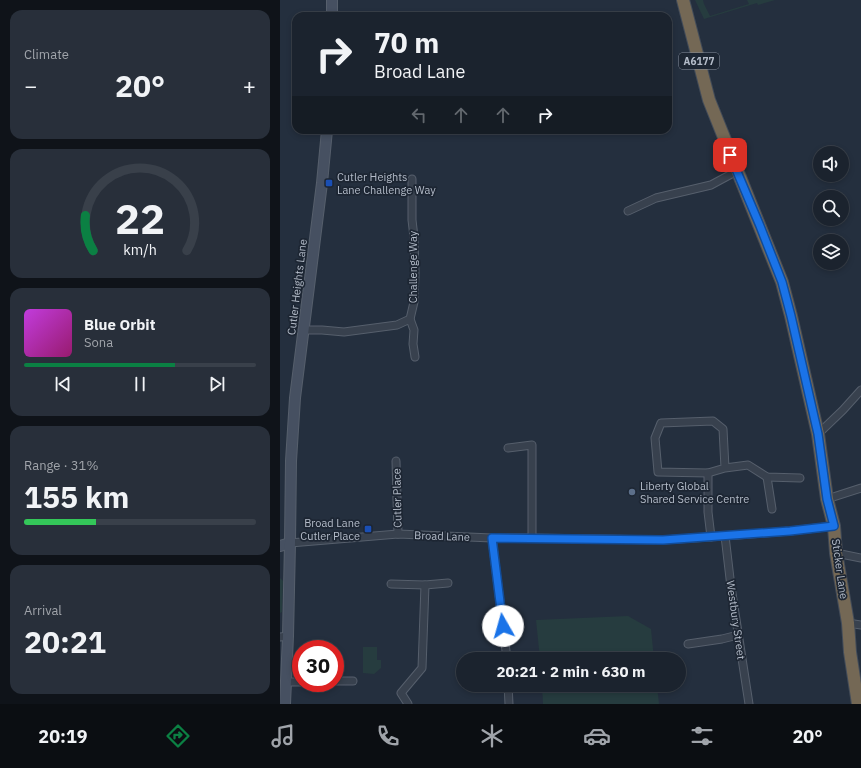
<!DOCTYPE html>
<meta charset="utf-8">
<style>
:root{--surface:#1b232e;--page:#282f3a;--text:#f1f3f6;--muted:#a0a4aa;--line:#39404a;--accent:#0b8043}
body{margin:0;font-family:"IBM Plex Sans",sans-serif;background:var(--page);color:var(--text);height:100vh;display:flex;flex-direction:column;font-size:15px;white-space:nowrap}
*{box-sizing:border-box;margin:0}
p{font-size:13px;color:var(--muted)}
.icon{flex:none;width:22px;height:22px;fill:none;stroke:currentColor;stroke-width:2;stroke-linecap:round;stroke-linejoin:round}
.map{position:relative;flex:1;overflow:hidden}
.details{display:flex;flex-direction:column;gap:10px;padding:10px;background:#0f1319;width:280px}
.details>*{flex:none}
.top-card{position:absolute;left:12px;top:12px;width:380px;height:122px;border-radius:12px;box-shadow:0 2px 6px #0003,0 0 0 1px var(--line);background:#1b232e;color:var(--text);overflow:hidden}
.fabs{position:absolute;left:533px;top:146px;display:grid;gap:8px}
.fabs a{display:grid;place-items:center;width:36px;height:36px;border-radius:50%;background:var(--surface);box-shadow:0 2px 6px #0003,0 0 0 1px var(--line);font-size:20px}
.speed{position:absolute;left:12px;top:640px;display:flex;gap:8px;font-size:20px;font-weight:700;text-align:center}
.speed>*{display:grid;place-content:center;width:52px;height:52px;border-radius:50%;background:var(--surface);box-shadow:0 2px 6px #0003,0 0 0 1px var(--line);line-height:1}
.speed .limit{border:6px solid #d22;background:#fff;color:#111}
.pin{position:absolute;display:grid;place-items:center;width:34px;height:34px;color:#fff;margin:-17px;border-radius:8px;box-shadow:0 2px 6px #0006}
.me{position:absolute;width:44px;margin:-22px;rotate:353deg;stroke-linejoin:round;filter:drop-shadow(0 0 3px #0008)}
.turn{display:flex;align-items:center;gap:14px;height:84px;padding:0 16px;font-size:18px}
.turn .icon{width:52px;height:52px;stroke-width:2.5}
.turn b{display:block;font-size:28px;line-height:34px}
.lanes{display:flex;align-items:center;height:38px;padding:0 16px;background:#0003;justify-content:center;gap:20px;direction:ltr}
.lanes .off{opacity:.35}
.big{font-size:30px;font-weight:800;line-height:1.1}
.details .widget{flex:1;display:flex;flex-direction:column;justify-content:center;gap:6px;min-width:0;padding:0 14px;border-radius:12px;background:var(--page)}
.details .dial{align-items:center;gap:0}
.dial svg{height:104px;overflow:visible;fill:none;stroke:var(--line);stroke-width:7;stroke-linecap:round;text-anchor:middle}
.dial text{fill:var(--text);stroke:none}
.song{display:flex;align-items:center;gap:12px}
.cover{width:48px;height:48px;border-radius:6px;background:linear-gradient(135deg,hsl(290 70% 55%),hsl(320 70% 35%))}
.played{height:4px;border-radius:2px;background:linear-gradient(90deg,var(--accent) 65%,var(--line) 65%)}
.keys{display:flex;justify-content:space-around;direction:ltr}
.heat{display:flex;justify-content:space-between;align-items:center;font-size:22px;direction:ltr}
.charge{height:6px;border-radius:3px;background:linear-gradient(90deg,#34c759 31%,var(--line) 0)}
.trip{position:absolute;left:176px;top:652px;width:230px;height:40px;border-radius:20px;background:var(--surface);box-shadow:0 2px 6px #0003,0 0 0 1px var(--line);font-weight:800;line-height:40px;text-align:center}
.dock{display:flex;height:64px;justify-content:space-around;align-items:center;background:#0b0e12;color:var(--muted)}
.dock .icon{width:28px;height:28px}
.dock .selected{color:var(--accent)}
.dock b{font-size:18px;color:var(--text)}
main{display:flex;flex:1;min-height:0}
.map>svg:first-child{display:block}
.green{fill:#263c3f}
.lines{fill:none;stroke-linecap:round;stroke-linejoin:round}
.street-casing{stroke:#565f6c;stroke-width:9}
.secondary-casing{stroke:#565f6c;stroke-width:12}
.highway-casing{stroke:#434c59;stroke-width:14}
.street{stroke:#38414e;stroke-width:7}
.secondary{stroke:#465061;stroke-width:10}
.highway{stroke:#746855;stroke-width:12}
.route-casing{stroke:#114b97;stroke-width:10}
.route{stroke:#1a73e8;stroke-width:7}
.transit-dot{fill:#1a4fb4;stroke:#1d2633;stroke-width:1.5}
.service-dot{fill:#5c6f8a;stroke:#1d2633;stroke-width:1.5}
.labels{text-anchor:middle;stroke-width:3.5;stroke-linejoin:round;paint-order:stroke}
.shield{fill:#1d2633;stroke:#878f9c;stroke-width:1}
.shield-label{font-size:10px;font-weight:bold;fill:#b4bcc9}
.poi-label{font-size:11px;fill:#b4bcc9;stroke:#1d2633;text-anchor:start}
.street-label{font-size:11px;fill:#b4bcc9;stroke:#1d2633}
</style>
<main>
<section class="details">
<div class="widget"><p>Climate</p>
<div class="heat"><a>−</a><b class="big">20°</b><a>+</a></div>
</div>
<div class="widget dial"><svg viewBox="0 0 100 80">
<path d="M14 69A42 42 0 1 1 86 69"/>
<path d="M14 69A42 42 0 0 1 8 42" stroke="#0b8043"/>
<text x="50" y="56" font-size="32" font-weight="700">22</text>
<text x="50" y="72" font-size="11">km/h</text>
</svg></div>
<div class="widget">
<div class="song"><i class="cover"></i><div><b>Blue Orbit</b><p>Sona</p></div></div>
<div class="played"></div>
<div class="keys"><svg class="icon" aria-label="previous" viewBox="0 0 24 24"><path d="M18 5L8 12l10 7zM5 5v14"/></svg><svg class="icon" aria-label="pause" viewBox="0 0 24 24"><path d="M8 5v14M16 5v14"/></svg><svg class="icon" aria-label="next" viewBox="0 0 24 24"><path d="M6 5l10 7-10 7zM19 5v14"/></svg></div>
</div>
<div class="widget"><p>Range · 31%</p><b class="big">155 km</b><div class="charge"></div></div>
<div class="widget"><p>Arrival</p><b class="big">20:21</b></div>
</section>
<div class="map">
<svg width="581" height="704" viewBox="0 0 581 704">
<rect width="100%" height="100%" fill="#242f3e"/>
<g class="green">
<polygon points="415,0 423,0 424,4 430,16 469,4 467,0 495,0 478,5 477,3 424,19"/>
<polygon points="0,578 3,581 2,612 0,613"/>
<polygon points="348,616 371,629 374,659 260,659 256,620"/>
<polygon points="83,647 97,647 97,660 101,660 101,668 94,674 83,673"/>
<polygon points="262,685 377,685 379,704 263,704"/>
</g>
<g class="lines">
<defs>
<g id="street">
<polyline points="348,211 376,198 431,185 457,171"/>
<polyline points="130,319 134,330 133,344 135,357"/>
<polyline points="24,330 42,330 64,332 117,325 130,319 134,302 135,273 134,237 132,220 132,179"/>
<polyline points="538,434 563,410 581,390"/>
<polyline points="228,448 252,445 252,538"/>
<polyline points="116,461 118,534"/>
<polyline points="445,468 443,429 433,421 381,423 375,438 378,472 428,473 445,468 468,465 487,477 520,478"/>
<polyline points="428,473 428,512 431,537"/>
<polyline points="487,477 492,509"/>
<polyline points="547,499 581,488"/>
<polyline points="445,536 451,587 469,704"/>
<polyline points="212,538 227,659"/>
<polyline points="10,543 118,534 212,538 252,538 383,540 445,536 510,531 554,526"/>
<polyline points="556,553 581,558"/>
<polyline points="111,584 145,585 168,583"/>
<polyline points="568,623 581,625"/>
<polyline points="0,637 8,636"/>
<polyline points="408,644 442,639 458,635"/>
<polyline points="55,681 73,681"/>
<polyline points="5,682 21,682"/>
<polyline points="228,685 229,704"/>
<polyline points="128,704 121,693 142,668 145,585"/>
</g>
<g id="secondary">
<polyline points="52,16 52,0"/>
<polyline points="0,546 10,543"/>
<polyline points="5,704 8,636 10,543 11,461 15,398 42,183 47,130"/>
</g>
<polyline id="highway" points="403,0 429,100 502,282 511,316 538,434 547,499 554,526 556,553 568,623 570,652 578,704"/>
</defs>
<use href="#street" class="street-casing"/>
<use href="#secondary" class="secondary-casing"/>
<use href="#highway" class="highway-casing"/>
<use href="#street" class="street"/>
<use href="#secondary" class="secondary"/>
<use href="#highway" class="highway"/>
</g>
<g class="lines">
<defs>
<polyline id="route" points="223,626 212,538 383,540 510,531 554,526 547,499 538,434 511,316 502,282 480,226 450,155"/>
</defs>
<use href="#route" class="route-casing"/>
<use href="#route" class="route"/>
</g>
<g class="transit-dot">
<rect x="45" y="179" width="8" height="8" rx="2"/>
<rect x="84" y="525" width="8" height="8" rx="2"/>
</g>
<circle class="service-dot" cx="352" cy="492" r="4"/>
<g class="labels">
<rect class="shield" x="399" y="53" width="40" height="16" rx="3"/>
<g class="shield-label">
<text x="419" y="65">A6177</text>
</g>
<g class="poi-label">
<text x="57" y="181">Cutler Heights<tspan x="57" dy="13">Lane Challenge Way</tspan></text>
<text x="360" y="490">Liberty Global<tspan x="360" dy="13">Shared Service Centre</tspan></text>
<text x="80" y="527" text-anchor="end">Broad Lane<tspan x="80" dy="13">Cutler Place</tspan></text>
</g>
<g class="street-label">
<text transform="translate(133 267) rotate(-90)" y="4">Challenge Way</text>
<text transform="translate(17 287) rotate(-83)" y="4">Cutler Heights Lane</text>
<text transform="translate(117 498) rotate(-91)" y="4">Cutler Place</text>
<text transform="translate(162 536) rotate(2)" y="4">Broad Lane</text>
<text transform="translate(560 569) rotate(82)" y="4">Sticker Lane</text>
<text transform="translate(456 620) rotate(82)" y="4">Westbury Street</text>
</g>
</g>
</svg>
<div class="fabs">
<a><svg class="icon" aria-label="sound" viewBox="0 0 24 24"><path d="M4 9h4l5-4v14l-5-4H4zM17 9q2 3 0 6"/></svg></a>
<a><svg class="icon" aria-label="search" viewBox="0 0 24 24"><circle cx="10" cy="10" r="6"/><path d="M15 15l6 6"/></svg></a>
<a><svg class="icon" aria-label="layers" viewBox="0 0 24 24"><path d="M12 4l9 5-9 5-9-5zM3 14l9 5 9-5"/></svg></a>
</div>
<div class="speed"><div class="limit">30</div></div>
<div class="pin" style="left:450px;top:155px;background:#d93025"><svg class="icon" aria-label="arrive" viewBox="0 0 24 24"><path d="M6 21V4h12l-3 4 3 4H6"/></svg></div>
<svg class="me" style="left:223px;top:626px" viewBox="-20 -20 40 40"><circle r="19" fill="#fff"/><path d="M0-13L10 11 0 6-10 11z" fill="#1a73e8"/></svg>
<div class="trip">20:21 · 2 min · 630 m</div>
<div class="top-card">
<div class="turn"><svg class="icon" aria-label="right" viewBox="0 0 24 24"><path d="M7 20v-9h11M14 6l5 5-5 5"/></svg><div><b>70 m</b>Broad Lane</div></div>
<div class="lanes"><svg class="icon off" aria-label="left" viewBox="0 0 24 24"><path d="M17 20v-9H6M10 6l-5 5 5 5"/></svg><svg class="icon off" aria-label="ahead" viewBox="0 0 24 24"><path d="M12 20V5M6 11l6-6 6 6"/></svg><svg class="icon off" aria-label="ahead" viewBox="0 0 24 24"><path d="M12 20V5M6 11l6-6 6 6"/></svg><svg class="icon" aria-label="right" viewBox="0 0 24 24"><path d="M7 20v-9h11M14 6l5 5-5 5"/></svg></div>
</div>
</div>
</main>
<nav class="dock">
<b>20:19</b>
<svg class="icon selected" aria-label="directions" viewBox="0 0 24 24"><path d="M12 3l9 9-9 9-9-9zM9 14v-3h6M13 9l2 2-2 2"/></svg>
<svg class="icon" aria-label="music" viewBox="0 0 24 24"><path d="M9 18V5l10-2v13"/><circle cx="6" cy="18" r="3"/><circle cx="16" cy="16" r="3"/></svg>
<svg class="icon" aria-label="phone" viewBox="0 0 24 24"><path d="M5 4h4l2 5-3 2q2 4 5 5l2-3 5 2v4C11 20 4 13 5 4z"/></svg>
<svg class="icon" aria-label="climate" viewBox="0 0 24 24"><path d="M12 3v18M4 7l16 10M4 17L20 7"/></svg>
<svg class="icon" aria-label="car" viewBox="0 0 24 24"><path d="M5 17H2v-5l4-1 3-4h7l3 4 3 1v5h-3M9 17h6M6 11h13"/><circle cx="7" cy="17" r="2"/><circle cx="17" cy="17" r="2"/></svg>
<svg class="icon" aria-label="filters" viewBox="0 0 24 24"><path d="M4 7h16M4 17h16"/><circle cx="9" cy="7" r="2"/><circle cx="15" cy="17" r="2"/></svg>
<b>20°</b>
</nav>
